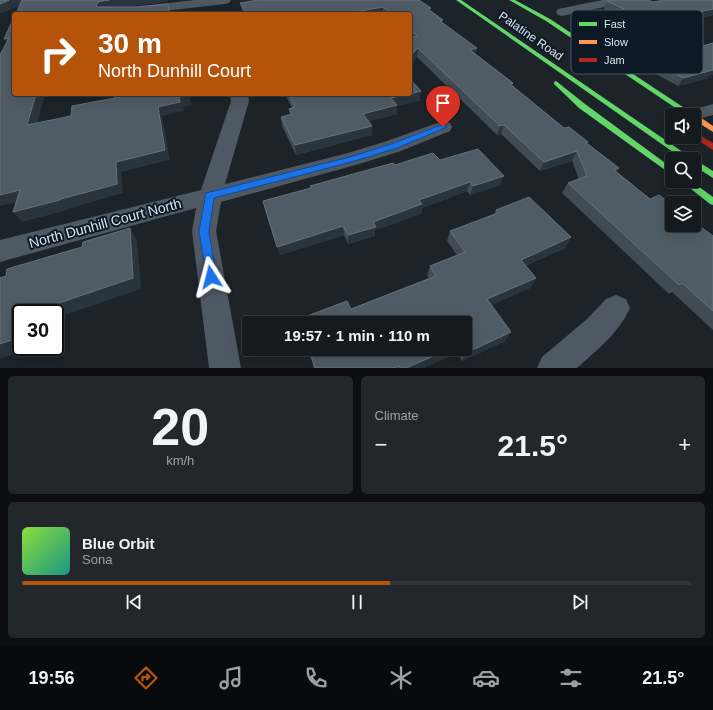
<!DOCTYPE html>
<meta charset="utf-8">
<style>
:root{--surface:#151a1f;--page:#22272c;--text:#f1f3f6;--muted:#9da1a4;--line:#34383d;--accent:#b45309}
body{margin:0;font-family:Arial,sans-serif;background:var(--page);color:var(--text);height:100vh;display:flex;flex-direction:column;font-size:15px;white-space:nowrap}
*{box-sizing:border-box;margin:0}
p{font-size:13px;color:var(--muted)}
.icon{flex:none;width:22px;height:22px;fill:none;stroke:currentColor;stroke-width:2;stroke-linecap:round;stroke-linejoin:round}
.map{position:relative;height:368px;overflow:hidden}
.sheet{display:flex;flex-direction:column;gap:8px;padding:8px;background:#0c0e11;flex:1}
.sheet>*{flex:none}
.hud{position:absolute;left:12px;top:12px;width:400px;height:84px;border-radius:4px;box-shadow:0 4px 16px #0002,0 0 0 1px var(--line);background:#b45309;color:#fff;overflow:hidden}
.buttons{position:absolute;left:665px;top:108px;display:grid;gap:8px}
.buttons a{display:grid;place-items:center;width:36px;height:36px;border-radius:4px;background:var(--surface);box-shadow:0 4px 16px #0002,0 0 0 1px var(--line);font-size:20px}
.speed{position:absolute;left:12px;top:304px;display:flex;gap:8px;font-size:20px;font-weight:700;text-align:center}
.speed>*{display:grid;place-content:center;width:52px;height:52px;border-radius:50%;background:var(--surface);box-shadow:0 4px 16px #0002,0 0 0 1px var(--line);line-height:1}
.speed .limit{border:2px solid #111;border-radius:6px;background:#fff;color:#111}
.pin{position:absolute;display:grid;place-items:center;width:34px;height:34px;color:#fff;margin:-41px -17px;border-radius:50% 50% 50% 0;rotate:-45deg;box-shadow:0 0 4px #0007}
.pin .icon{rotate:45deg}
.me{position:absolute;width:44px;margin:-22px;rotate:351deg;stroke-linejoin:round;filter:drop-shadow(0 0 3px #0008)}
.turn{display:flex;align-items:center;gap:14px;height:84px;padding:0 20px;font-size:18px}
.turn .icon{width:52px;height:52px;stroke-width:2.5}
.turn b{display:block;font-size:28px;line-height:34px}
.big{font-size:30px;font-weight:600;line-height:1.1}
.sheet .widget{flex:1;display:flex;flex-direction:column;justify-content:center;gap:6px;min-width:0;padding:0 14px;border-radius:6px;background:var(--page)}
.sheet .dial{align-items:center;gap:0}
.dial b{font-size:52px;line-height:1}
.song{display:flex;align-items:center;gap:12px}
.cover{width:48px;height:48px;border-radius:6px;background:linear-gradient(135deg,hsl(90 70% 55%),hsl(170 70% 35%))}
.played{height:4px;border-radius:2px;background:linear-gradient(90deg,var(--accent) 55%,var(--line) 55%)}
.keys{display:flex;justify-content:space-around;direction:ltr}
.heat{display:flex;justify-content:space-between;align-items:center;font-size:22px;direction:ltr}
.sheet .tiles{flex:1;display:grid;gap:8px;grid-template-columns:1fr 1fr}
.widget:last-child{grid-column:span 2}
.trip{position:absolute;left:242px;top:316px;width:230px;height:40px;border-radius:4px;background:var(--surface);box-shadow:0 4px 16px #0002,0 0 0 1px var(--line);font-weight:600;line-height:40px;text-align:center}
.tab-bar{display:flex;height:64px;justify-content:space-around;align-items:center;background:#080a0c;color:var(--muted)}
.tab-bar .icon{width:28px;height:28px}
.tab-bar .on{color:var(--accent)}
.tab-bar b{font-size:18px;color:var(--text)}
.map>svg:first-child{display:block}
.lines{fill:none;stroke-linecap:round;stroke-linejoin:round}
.street{fill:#4f5963;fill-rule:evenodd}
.fast{fill:#63d668;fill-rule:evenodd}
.slow{fill:#ff974d;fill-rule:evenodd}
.jam{fill:#b3261e;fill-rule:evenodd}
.wall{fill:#404b54}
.shaded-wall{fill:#2a343c}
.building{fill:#505c65;stroke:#66717a}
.route{fill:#1a73e8;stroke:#114b97}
.labels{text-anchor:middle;stroke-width:4;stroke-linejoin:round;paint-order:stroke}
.far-street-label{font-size:12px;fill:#dbe4ec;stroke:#0d1a25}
.street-label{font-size:14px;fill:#dbe4ec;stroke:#0d1a25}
.key{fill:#0d1a25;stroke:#4b5761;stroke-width:1}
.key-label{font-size:11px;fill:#dbe4ec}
</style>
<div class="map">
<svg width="713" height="368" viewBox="0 0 713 368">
<rect width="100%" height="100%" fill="#1c2329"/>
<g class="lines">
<g class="street">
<polygon points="195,0 231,0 229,3 225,4 138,14 101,14 103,11 107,10"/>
<polygon points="602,0 625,0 623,3 562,16 558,15 556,12 558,9"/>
<polygon points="230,94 248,94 249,101 225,184 348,153 387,141 443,121 450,123 452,127 450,131 401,151 359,164 221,202 216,231 241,368 209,368 192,231 196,208 0,262 0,240 201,190 231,101"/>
<polygon points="713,104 713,115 694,120 694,115 685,115 688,111"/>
<path d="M616,295L626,299L630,308C619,333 597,350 577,368H537L542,357L587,319L606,299Z"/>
</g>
<g class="fast">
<polygon points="456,0 461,0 693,159 683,159"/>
<polygon points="509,0 515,0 550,19 695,115 686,115 546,21"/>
<polygon points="556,81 585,104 672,168 672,175 579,108 554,84 554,82"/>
<polygon points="694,159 713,171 713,178 694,166"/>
<polygon points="681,181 691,181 713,197 713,205 710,204"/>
</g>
<polygon class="slow" points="693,115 697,115 713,126 713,132 694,120"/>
<polygon class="jam" points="694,132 713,143 713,150 693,137"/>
</g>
<g class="wall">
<polygon points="419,0 431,11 443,20 442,22 476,55 513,83 512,86 564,128 588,142 587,143 619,168 617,172 650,199 713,236 713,330 672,292 669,294 562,193 568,183 579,179 572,161 540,171 501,134 497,135 417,57 410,64 410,14 244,14 242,10 240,3"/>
<polygon points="713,0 713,15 635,32 609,19 612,13 604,9 607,1 653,2"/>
<polygon points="650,60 709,76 708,78 678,86 645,68"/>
<polygon points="285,94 410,94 420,100 397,106 397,114 369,121 372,126 372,135 296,155 282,126 281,117 290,115 289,109 292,108"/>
<polygon points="440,160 500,185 470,195 467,191 422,208 421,214 375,230 375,236 348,244 344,235 280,255 265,210 263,201 311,188 310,186 395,165"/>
<polygon points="496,210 571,237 565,248 525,266 536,278 530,288 491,305 505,341 462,361 457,353 423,368 314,368 308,349 465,349 465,323 300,323 299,319 351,309 429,278 427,276 430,266 457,255 447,241 450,231 494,214"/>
</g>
<g class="shaded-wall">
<polygon points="9,0 28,0 29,2 0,14 0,4"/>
<polygon points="109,0 167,0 168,2 107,9 102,10 96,6 98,2 103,1"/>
<polygon points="383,7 383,14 344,14"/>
<polygon points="713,9 713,15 635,32 639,24"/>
<polygon points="9,38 10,47 4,39"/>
<polygon points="418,48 417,57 410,64 410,56"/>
<polygon points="477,48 475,56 470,50"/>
<polygon points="713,68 713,75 709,76 708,78 678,86 683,78"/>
<polygon points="421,91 420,100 397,106 397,114 362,123 363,114 391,98"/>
<polygon points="36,94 45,94 34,135 27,125"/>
<polygon points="189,94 192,105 183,107 184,111 162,116 170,160 121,172 123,193 68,209 68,210 22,222 13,212 61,199 116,162 158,107"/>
<polygon points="504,125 501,134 497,135 500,126"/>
<polygon points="372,126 372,135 296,155 295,145"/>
<polygon points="577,151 572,161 540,171 544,162"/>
<polygon points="619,168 613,178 614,170"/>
<polygon points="504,176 500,185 470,195 473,186"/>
<polygon points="470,182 467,191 422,208 421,214 375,230 375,236 348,244 348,235 373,222 419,200"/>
<polygon points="20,190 28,200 0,206 0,195"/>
<polygon points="343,226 344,235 280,255 277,247"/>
<polygon points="130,228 137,240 141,289 65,315 64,324 55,327 55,313 52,313 53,305"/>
<polygon points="571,237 565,248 515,270 521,260"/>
<polygon points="536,278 530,288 483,309 487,299"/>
<polygon points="511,332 505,341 462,361 466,353"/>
<polygon points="21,337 21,347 35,347 0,359 0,344"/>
<polygon points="450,349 459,349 457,353 423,368 406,368"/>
</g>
<g class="building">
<polygon points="0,0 9,0 0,4"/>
<polygon points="22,0 109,0 103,1 98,2 96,6 97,7 135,7 168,4 170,14 16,14"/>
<polygon points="258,0 419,0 431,8 428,9 443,20 440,21 477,48 470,50 513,83 510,84 564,128 569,127 588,142 585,142 619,168 614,170 650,199 659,195 672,205 672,225 694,225 694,222 713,236 713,311 682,283 679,285 568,183 587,176 577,151 544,162 504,125 500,126 418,48 410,56 410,38 418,36 410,30 410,14 392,14 383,7 344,14 247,14 240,3"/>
<polygon points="613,0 648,0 653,2 665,0 713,0 713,9 639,24 612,12 624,9 607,1"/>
<polygon points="14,17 14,94 36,94 27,125 71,116 72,106 115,98 115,94 188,94 188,95 179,97 180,102 158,107 165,150 116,162 117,184 61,199 60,200 13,212 20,190 0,195 0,55 9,38 4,39"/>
<polygon points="713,43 713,68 712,68 713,70 683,78 650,60"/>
<polygon points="410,79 421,91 410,94"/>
<polygon points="288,94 408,94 391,98 397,105 363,114 372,126 295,145 281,117 292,114 289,109 295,107"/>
<polygon points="478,149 504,176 473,186 470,182 419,200 422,204 373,222 376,227 348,235 343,226 277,247 263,201 311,188 310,186 393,163 395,165 433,153 440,160"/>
<polygon points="529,197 571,237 521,260 536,278 487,299 511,332 466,353 464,349 465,349 465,323 300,323 299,319 347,301 351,309 436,276 430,266 465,252 450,231 498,213 496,210"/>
<polygon points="130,228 133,278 53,305 52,313 21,313 21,337 0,344 0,278 6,276 7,269 82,247 83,242"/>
<polygon points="309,349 450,349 406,368 400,368 399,366 394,368 315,368"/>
</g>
<polygon class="route" points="441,125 446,125 447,127 397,148 355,161 214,198 209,231 216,277 215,280 211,282 207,280 199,231 206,193 350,157 391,144"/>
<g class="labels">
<g class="far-street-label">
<text transform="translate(531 36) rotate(35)" y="4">Palatine Road</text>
</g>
<g class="street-label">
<text transform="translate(105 223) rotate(-15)" y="5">North Dunhill Court North</text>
</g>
</g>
<rect x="571" y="10" width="132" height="64" rx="6" class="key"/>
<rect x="579" y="22" width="18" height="4" fill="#63d668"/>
<rect x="579" y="40" width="18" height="4" fill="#ff974d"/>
<rect x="579" y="58" width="18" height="4" fill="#b3261e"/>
<g class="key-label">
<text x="604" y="28">Fast</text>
<text x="604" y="46">Slow</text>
<text x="604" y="64">Jam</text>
</g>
</svg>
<div class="buttons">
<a><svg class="icon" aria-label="sound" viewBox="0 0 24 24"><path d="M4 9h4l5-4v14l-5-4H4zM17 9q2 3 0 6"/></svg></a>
<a><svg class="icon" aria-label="search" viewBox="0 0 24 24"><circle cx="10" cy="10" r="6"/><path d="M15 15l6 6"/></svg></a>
<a><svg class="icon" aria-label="layers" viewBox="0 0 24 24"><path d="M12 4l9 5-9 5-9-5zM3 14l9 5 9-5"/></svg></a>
</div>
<div class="speed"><div class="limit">30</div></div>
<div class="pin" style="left:443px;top:127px;background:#d93025"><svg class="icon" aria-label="arrive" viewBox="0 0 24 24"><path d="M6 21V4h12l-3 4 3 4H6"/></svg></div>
<svg class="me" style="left:211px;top:277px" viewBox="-20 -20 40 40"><path d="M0-17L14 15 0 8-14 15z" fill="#1a73e8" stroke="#fff" stroke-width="4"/></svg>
<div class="trip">19:57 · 1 min · 110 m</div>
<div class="hud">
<div class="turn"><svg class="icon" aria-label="right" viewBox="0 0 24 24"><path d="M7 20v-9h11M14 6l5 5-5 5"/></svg><div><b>30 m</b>North Dunhill Court</div></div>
</div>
</div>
<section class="sheet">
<div class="tiles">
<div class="widget dial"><b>20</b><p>km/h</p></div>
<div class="widget"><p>Climate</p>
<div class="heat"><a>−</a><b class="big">21.5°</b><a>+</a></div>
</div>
<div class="widget">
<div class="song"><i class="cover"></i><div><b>Blue Orbit</b><p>Sona</p></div></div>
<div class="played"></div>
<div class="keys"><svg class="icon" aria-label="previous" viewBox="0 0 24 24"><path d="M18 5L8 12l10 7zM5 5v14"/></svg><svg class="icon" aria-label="pause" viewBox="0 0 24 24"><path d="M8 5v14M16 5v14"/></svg><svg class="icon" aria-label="next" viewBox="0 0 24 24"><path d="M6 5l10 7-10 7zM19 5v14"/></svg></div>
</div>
</div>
</section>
<nav class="tab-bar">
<b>19:56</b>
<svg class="icon on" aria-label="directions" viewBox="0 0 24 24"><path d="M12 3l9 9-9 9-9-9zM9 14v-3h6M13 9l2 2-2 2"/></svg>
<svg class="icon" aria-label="music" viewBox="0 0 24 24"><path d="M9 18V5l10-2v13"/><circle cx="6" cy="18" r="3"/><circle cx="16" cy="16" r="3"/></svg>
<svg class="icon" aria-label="phone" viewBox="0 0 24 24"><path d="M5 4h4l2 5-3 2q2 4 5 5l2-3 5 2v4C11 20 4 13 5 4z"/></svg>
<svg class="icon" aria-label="climate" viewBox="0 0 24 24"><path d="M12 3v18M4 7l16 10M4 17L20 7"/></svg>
<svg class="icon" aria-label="car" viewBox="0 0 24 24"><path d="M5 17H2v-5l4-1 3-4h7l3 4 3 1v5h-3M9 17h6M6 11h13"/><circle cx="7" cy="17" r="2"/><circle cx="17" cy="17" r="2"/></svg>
<svg class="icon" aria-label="filters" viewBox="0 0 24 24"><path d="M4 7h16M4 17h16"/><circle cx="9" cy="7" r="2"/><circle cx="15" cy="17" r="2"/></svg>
<b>21.5°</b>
</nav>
